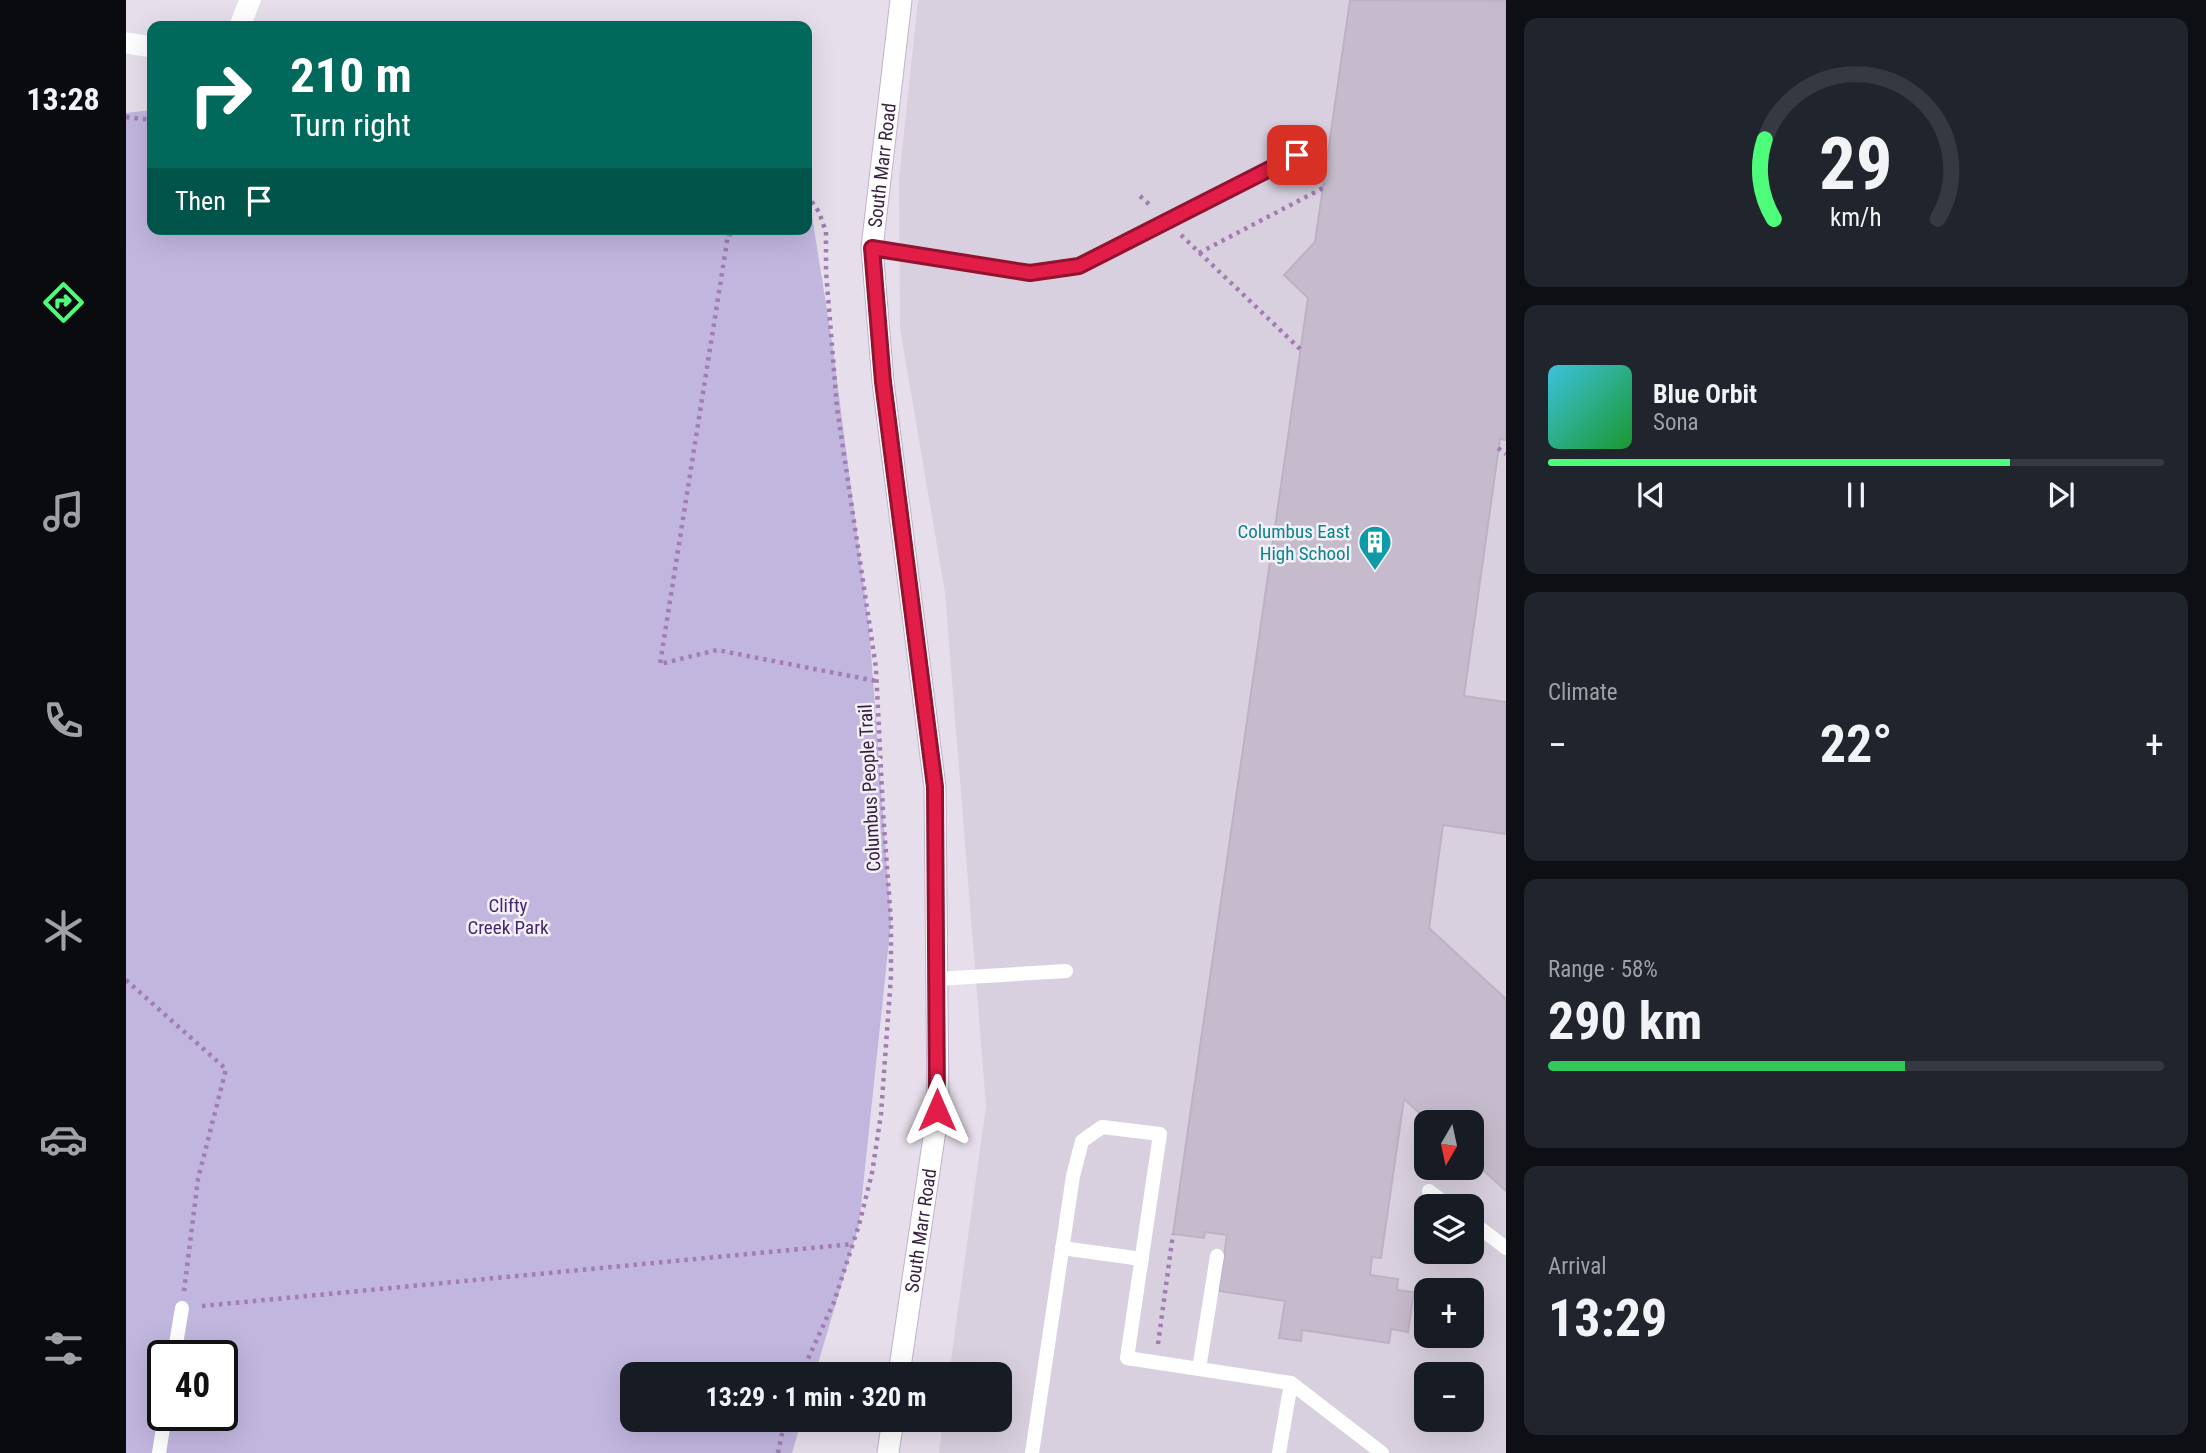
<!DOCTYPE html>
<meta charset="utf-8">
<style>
:root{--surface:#171b24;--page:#20242c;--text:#f1f3f6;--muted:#9ea1a6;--line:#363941;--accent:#4dfc78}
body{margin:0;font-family:"Roboto Condensed",sans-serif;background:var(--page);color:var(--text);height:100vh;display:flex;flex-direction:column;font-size:26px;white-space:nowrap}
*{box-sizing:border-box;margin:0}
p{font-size:23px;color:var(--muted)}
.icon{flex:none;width:38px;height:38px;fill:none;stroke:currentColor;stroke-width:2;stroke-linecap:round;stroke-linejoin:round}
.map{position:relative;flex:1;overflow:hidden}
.panel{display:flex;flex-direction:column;gap:18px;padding:18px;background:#0d0f14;width:700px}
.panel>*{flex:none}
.top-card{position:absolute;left:21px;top:21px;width:665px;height:214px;border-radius:14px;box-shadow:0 7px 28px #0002;background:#00695c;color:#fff;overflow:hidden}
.needle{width:46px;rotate:189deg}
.controls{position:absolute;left:1288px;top:1110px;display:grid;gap:14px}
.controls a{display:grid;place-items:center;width:70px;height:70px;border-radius:14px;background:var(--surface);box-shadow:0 7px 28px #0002;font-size:35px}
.speed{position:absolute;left:21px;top:1340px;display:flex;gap:14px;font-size:35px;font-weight:700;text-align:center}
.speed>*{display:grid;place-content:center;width:91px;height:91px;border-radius:50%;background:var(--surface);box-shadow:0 7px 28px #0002;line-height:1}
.speed .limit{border:4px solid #111;border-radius:10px;background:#fff;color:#111}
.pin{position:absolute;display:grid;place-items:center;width:60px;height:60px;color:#fff;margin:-30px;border-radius:14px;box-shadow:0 4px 10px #0006}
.me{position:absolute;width:77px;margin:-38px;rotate:0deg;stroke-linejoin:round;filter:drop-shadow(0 0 5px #0008)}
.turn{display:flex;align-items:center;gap:24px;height:147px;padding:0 28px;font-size:32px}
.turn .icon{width:91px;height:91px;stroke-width:2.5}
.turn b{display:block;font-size:49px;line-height:60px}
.then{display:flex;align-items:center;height:66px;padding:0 28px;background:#0003;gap:14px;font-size:26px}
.big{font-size:52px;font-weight:700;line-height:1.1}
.panel .widget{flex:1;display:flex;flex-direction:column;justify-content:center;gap:10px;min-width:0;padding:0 24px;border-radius:14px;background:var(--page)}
.panel .dial{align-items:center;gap:0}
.dial svg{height:182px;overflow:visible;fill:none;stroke:var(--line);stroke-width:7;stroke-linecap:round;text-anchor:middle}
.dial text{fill:var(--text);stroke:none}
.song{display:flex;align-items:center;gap:21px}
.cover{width:84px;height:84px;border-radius:10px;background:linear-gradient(135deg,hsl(190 70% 55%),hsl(130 70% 35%))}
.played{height:7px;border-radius:4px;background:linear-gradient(90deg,var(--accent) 75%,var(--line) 75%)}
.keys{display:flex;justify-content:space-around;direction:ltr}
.heat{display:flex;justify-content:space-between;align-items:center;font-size:38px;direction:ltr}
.charge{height:10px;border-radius:5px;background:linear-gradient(90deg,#34c759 58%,var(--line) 0)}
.trip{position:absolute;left:494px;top:1362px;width:392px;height:70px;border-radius:14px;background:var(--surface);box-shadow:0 7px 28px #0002;font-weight:700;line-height:70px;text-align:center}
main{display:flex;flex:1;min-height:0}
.tabs{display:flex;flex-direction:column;width:126px;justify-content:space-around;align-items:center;background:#090b0e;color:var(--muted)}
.tabs .icon{width:49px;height:49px}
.tabs .current{color:var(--accent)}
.tabs b{font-size:32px;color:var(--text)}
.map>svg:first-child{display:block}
.built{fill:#d9d0df;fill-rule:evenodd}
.green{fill:#c1b6de;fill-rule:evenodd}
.building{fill:#c5bbcc;stroke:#bdb1c5;stroke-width:2}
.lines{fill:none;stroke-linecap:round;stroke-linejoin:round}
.secondary-casing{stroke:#c2b1cc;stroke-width:23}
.path{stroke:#a17db1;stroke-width:4.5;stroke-dasharray:3.5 5;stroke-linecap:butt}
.lane{stroke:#fff;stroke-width:14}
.street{stroke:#fff;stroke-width:21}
.secondary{stroke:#fff;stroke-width:21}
.route-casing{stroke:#92132f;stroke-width:18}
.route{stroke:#e11d48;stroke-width:12}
.labels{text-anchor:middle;stroke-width:5;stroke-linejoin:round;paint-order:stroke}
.street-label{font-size:19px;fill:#351f3d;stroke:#f4f0f8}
.culture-label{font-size:19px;fill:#0d838f;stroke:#f4f0f8;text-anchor:end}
.park-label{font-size:19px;fill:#452676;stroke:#f4f0f8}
</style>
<main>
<nav class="tabs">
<b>13:28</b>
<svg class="icon current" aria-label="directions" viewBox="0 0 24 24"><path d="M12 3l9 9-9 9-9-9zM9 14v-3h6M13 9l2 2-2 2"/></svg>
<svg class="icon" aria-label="music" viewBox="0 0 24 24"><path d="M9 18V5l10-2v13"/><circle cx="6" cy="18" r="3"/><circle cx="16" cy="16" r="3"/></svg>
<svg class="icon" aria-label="phone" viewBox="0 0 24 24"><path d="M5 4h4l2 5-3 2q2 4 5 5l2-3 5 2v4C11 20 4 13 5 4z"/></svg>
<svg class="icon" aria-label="climate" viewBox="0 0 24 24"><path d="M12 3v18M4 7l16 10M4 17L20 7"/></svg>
<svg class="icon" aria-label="car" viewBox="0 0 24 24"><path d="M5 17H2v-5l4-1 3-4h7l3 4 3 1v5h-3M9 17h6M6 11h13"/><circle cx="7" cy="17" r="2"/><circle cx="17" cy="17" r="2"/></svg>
<svg class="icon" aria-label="filters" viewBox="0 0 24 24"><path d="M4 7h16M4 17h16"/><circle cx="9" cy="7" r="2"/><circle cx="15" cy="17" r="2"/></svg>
</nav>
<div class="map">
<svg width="1380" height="1453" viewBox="0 0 1380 1453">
<rect width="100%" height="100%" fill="#e6dfeb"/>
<path class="built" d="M792,0H1380V1453H813L817,1419H873V1374H823L860,1106L819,593L774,328L773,179ZM1300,1122H1346V1167H1300ZM1300,1206H1346V1251H1300ZM1300,1290H1346V1335H1300ZM1300,1374H1346V1419H1300Z"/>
<path class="green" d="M26,110V229H681V196L683,197L706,342L743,626L765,922L733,1225L689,1374H506V1419H676L666,1453H0V113ZM37,1356H96V1416H37Z"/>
<polygon class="building" points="1224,0 1380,1 1380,440 1374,439 1338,696 1380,702 1380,834 1317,825 1303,928 1380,999 1380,1191 1346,1160 1346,1122 1303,1122 1278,1099 1255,1258 1246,1257 1244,1275 1272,1279 1271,1290 1288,1292 1282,1332 1265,1329 1263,1343 1176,1330 1175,1341 1153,1338 1159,1301 1093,1291 1101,1235 1079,1232 1078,1238 1047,1234 1182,298 1158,275 1189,242"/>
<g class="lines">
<defs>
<g id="secondary">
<path id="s1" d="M773,1374L812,1110L809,787L757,382L746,248L775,0"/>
<polyline points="762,1453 767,1419"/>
</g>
</defs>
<use href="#secondary" class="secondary-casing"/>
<g class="path">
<polyline points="0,117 26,120"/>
<polyline points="1014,196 1026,207"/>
<polyline points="595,229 602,235"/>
<polyline points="622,229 602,235 534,664 591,650 750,681"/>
<polyline points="1055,235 1174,349"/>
<polyline points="1073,253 1197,188"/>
<polyline points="1372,448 1380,454"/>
<polyline points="0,980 100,1069 72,1179 58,1291"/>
<polyline points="76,1306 727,1244"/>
<polyline points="1032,1344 1047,1234"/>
<polyline points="675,1374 708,1302 733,1225 746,1173 755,1114 765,976 765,922 757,812 750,668 711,408 700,271 700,232 693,212 681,195"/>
<polyline points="652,1453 659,1419"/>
</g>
<g class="lane">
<polyline points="746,248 904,273 953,266 1171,155"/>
<polyline points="811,979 940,971"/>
<polyline points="1303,1191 1323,1206"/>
<polyline points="1346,1222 1380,1248"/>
<polyline points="936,1248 1016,1259"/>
<polyline points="48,1356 56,1308"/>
<polyline points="1073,1369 1091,1256"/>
<polyline points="33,1453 39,1416"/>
<polyline points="906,1453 947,1176 956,1141 976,1127 1034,1134 1001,1358 1165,1383 1256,1453"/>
<polyline points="1153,1453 1165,1383"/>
</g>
<g class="street">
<polyline points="114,26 124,0"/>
<polyline points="0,43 26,47"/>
</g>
<use href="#secondary" class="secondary"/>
</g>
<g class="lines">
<defs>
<polyline id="route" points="811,1110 809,787 757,382 746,248 904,273 953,266 1171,155"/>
</defs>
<use href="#route" class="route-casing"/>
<use href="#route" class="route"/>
</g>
<defs>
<symbol id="building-pin" viewBox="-11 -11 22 30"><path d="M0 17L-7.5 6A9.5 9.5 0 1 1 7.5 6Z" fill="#0f9aa8" stroke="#f4f0f8"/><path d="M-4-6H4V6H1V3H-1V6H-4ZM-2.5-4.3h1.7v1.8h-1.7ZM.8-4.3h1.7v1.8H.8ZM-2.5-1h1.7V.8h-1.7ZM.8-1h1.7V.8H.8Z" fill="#fff"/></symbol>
</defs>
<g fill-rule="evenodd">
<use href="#building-pin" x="1230" y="523" width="38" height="52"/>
</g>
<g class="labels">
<g class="street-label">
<text dy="7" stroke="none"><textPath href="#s1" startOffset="1216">South Marr Road</textPath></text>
<text transform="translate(743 788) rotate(-93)" y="7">Columbus People Trail</text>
<text dy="7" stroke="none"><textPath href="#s1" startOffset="145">South Marr Road</textPath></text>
</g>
<g class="culture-label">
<text x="1224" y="538">Columbus East<tspan x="1224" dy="22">High School</tspan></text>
</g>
<g class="park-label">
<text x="382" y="912">Clifty<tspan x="382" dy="22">Creek Park</tspan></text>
</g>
</g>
</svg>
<div class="controls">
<a><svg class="needle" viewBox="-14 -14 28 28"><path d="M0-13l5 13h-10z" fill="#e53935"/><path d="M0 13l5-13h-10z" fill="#9ea1a6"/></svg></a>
<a><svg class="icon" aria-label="layers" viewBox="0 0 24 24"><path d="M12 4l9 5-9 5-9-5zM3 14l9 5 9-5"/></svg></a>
<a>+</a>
<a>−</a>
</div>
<div class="speed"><div class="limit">40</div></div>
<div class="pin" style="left:1171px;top:155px;background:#d93025"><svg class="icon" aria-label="arrive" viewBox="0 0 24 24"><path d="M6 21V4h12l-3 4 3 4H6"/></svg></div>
<svg class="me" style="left:811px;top:1110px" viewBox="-20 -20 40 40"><path d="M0-17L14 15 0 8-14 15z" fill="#e11d48" stroke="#fff" stroke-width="4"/></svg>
<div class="trip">13:29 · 1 min · 320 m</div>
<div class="top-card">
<div class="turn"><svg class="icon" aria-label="right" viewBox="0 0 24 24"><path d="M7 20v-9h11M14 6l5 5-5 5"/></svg><div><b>210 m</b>Turn right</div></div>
<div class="then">Then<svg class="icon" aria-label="arrive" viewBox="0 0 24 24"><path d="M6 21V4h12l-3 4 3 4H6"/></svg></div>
</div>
</div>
<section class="panel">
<div class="widget dial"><svg viewBox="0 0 100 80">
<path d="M14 69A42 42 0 1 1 86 69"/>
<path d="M14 69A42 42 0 0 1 10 34" stroke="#4dfc78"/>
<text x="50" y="56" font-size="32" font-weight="700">29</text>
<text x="50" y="72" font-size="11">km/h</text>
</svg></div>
<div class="widget">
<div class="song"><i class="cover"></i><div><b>Blue Orbit</b><p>Sona</p></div></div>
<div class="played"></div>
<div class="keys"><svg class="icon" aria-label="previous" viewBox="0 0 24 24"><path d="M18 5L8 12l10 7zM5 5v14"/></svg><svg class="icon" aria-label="pause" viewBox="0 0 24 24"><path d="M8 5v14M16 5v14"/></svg><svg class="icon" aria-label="next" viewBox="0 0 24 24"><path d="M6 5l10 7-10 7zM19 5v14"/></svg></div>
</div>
<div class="widget"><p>Climate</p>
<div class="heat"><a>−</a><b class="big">22°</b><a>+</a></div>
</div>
<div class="widget"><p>Range · 58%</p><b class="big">290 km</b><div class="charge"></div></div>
<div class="widget"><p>Arrival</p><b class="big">13:29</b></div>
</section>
</main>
